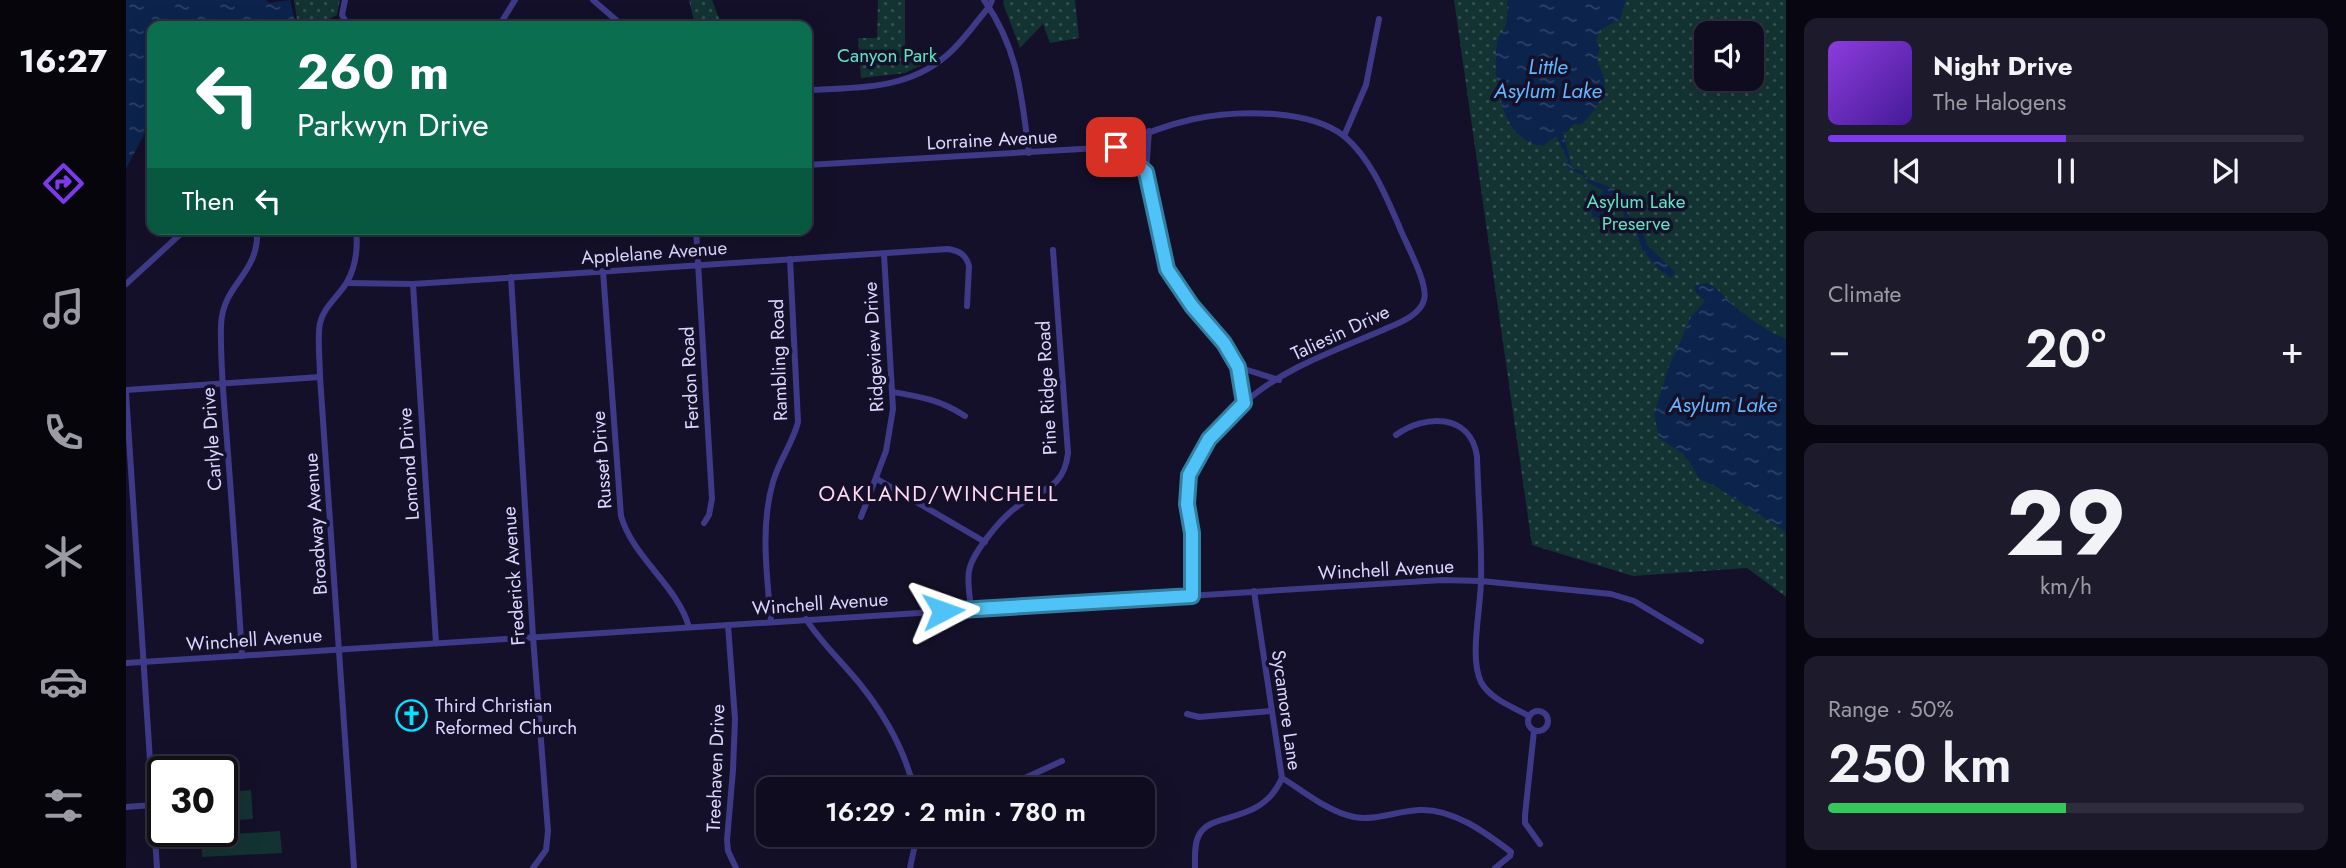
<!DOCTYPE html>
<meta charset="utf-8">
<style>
:root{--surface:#0f0c1f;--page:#1d1a2c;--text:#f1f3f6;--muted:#9b9ba4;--line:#2f2c3d;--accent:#7c3aed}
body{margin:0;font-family:Jost,sans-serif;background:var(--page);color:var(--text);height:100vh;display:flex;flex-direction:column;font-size:26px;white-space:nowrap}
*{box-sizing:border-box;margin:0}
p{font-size:23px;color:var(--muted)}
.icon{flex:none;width:38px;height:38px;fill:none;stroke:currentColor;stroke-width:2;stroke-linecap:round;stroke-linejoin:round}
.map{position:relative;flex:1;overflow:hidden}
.sheet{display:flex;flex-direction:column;gap:18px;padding:18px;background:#080711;width:560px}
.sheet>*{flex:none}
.guide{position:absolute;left:21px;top:21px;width:665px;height:214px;border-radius:14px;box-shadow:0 7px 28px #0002,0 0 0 2px var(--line);background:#0b6e4f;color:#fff;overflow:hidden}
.tools{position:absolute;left:1568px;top:21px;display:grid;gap:14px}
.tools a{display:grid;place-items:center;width:70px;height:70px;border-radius:14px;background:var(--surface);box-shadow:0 7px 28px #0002,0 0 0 2px var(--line);font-size:35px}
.speed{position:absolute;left:21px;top:756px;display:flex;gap:14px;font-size:35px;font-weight:700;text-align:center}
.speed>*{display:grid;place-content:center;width:91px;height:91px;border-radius:50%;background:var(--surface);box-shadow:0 7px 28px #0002,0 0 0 2px var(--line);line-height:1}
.speed .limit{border:4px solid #111;border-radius:10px;background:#fff;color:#111}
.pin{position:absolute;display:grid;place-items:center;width:60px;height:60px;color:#fff;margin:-30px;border-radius:14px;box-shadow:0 4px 10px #0006}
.me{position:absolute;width:77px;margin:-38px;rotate:86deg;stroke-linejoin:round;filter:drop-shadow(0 0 5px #0008)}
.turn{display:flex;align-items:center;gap:24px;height:147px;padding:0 35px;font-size:32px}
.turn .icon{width:91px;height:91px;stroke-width:2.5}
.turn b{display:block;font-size:49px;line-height:60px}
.then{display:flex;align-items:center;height:66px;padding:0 35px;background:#0003;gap:14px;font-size:26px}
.big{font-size:52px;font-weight:600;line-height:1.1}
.sheet .tile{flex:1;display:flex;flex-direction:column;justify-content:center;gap:10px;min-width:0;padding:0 24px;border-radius:14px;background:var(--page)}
.sheet .dial{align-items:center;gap:0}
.dial b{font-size:91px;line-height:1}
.song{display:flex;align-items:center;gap:21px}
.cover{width:84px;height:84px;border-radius:10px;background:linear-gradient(135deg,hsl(270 70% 55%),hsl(260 70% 35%))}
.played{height:7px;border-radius:4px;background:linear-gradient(90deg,var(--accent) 50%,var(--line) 50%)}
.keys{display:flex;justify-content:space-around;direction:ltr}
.heat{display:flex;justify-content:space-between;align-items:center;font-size:38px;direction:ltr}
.charge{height:10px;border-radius:5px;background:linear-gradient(90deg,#34c759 50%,var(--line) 0)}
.trip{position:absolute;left:630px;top:777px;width:399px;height:70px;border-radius:14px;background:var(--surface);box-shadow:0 7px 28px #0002,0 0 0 2px var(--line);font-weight:600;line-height:70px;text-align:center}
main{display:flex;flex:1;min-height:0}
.dock{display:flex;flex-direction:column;width:126px;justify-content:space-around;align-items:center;background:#06050c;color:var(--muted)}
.dock .icon{width:49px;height:49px}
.dock .on{color:var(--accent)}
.dock b{font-size:32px;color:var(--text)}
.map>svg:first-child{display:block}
.grass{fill:#133332}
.park{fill:url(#park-dots);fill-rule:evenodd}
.water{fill:url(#water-ripples)}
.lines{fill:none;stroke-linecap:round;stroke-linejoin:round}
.minor{stroke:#3e3a88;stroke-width:6}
.route-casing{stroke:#337fa1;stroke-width:18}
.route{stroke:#4fc3f7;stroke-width:12}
.labels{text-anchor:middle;stroke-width:7;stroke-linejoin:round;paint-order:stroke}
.park-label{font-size:19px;fill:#60e2c2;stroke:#141029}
.street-label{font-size:19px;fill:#dcd7ff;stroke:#141029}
.poi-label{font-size:19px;fill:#dcd7ff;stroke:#141029;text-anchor:start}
.water-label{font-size:21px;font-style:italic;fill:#65b7ff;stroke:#141029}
.neighbourhood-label{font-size:21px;letter-spacing:2px;fill:#ffd9f1;stroke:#141029}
</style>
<main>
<nav class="dock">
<b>16:27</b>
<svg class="icon on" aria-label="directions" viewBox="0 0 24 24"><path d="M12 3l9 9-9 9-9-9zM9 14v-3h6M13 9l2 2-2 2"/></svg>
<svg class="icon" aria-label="music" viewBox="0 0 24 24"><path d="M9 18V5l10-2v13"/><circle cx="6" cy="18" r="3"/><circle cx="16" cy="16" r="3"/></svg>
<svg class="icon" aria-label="phone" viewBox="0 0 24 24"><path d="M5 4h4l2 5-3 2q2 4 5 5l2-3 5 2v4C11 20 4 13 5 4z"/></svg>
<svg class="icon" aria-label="climate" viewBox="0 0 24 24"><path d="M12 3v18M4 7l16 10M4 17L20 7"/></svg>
<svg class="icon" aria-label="car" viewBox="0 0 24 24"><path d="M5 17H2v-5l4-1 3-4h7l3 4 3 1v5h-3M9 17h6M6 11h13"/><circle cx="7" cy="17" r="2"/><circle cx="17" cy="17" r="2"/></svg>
<svg class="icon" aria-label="filters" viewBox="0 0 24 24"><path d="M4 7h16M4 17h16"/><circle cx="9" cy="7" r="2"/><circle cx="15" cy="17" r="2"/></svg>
</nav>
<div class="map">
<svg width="1660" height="868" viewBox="0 0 1660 868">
<defs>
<pattern id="park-dots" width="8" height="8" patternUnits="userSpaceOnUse" patternTransform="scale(1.75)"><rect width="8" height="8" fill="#133332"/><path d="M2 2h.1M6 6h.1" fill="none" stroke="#355051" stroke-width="1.8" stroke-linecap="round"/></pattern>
<pattern id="water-ripples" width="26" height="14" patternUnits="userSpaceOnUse" patternTransform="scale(1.75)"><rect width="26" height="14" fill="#0c234c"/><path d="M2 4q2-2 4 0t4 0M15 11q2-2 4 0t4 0" fill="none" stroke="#2f4267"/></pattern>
</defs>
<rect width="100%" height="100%" fill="#141029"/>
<g class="grass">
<polygon points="125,790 127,819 109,820 107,792"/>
<polygon points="154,831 156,853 76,857 75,836"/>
</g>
<g class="park">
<polygon points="168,0 214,0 211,15 191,26 172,26"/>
<polygon points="563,0 586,0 596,26 569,26"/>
<polygon points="752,0 779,0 779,46 813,57 779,73 735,78 732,38 751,38"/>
<polygon points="878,0 949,0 953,38 924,43 917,24 894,48 877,3"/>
<path d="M1328,0H1660V597L1621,568L1507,576L1406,545ZM1580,33H1626V79H1580Z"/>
</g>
<g class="water">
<polygon points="0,0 140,0 143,3 164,0 170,26 26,26 26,124 22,127 0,169"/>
<path d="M1381,0H1500L1494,19L1474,30L1470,41L1474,48C1468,67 1475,64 1478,79C1482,95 1466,114 1456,124H1448L1441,132H1437L1446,168L1456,171L1463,180C1478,184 1489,190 1503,195L1504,203L1501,212L1506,221L1517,231L1521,245L1549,272L1545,278L1533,269L1517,251L1510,232L1500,222L1497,212L1499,211L1484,210L1474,218L1467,217L1465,211L1472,197L1478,191L1462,183L1457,175L1443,169L1440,165L1442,160L1430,136L1417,146C1374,142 1366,76 1371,42C1372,35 1376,33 1379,27C1382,20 1381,8 1381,0Z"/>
<path d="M1581,283C1592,288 1599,297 1607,305C1624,319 1640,330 1660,339V532L1589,486L1573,479L1563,461L1556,453L1533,438L1528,414L1542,369L1565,317L1579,301L1569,291L1568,286Z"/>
</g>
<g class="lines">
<g class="minor">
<polyline points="219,0 216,15 222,26"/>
<polyline points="467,0 497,26"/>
<path d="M858,0C893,50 895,94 903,153"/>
<polyline points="373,26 389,0"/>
<path d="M681,90C729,88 781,90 820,56C836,43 849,23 863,7L866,0"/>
<polyline points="1218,136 1240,85 1253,19"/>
<polyline points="990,147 1020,172 1041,269 1066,306 1098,343 1112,367 1118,403"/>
<path d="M681,165L990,147C1043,121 1089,110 1148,114C1172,116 1199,121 1218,136C1245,159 1259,194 1273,226C1279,242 1303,284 1298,300C1294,316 1270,324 1257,330C1210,350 1155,369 1117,404C1109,411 1102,419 1095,427C1082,440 1067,456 1063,475C1057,496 1065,517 1066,538C1067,557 1066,576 1066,596"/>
<polyline points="1020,172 1023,131"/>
<polyline points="570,229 586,499 583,515 578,523"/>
<path d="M477,271L495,516C507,558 551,585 563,627"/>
<polyline points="385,277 407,637 422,831 420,850 407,868"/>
<path d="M221,283L287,284L822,249C834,251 840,255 843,266L841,306"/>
<polyline points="0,284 60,229"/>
<polyline points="287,284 310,643"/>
<polyline points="1112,367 1153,380"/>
<polyline points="0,390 194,377"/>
<path d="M767,392C796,397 814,400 839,416"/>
<polyline points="0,393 31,868"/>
<path d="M1270,435C1299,414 1344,413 1351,456C1352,497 1356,539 1355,580C1355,607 1343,658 1355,682C1364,699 1387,707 1403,716"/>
<polyline points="751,479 859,542"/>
<polyline points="735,517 760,451 767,409 758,254"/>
<path d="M845,609C844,597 841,583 843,571C846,553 874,520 888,509C912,489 938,491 942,453L927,250"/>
<path d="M680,619C692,638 707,653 722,670C752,703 778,746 788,789"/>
<path d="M645,622C641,576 634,526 647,482C653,460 667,443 672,422L664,259"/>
<polyline points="602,625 609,719 607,770 601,840 602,851 610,868"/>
<path d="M116,656C112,588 107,521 102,454C99,411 94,368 95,326C96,283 134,275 131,229"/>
<polyline points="0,663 1316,580 1355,581 1485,594 1508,601 1575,641"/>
<circle cx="1412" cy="721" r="10"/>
<polyline points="1061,714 1073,717 1145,711"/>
<polyline points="1408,731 1399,815 1399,823 1414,844"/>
<path d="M1156,778C1178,791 1202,812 1228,817C1249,821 1271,811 1293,810C1326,808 1359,832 1385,852L1384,856L1369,868"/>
<polyline points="875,789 936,761"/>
<polyline points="0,807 27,805"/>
<path d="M228,868L194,377C194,360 191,339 194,323C198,306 213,296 221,282C230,266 232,247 230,229"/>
<polyline points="784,868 791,835"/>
<path d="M1069,868C1069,858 1068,844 1073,835C1086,810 1135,826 1156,778L1128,591"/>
</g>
</g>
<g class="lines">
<defs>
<polyline id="route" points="817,611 1066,596 1066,533 1061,504 1063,475 1083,439 1118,403 1112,367 1098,343 1066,306 1041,269 1020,172 990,147"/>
</defs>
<use href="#route" class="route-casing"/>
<use href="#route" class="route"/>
</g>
<defs>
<symbol id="church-ring" viewBox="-11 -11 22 22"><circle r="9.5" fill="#141029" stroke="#03e4ff" stroke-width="1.5"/><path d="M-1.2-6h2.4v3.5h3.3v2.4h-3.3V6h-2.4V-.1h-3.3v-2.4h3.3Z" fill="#03e4ff"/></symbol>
</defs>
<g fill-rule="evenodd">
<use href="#church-ring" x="268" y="698" width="35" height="35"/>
</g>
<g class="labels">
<g class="park-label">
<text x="761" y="62">Canyon Park</text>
<text x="1510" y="208">Asylum Lake<tspan x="1510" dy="22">Preserve</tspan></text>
</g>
<g class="street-label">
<text transform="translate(866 139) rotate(-3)" y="7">Lorraine Avenue</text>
<text transform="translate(528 252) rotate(-4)" y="7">Applelane Avenue</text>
<text transform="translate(1214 332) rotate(-25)" y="7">Taliesin Drive</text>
<text transform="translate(747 347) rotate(-93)" y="7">Ridgeview Drive</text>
<text transform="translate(652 360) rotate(-92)" y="7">Rambling Road</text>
<text transform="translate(563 378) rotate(-93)" y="7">Ferdon Road</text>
<text transform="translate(920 388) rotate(-93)" y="7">Pine Ridge Road</text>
<text transform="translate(85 439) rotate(-94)" y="7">Carlyle Drive</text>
<text transform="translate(475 460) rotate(-94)" y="7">Russet Drive</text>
<text transform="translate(282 464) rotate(-94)" y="7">Lomond Drive</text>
<text transform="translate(189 524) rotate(-94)" y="7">Broadway Avenue</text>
<text transform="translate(1260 569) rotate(-3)" y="7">Winchell Avenue</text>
<text transform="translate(387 576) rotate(-94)" y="7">Frederick Avenue</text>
<text transform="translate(694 603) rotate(-4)" y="7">Winchell Avenue</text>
<text transform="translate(128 639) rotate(-4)" y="7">Winchell Avenue</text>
<text transform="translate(1161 710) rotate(82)" y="7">Sycamore Lane</text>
<text transform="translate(589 768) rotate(-88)" y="7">Treehaven Drive</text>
</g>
<g class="poi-label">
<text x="309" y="712">Third Christian<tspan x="309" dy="22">Reformed Church</tspan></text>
</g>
<g class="water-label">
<text x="1422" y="74">Little<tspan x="1422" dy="24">Asylum Lake</tspan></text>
<text x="1597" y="412">Asylum Lake</text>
</g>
<g class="neighbourhood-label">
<text x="813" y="501">OAKLAND/WINCHELL</text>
</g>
</g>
</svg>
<div class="tools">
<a><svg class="icon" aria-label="sound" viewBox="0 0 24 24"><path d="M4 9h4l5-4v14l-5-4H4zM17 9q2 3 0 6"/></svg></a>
</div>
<div class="speed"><div class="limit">30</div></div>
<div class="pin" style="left:990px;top:147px;background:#d93025"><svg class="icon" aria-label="arrive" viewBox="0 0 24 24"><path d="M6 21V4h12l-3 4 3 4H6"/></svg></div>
<svg class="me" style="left:817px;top:611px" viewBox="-20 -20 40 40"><path d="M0-17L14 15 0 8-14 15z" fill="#4fc3f7" stroke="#fff" stroke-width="4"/></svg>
<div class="trip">16:29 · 2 min · 780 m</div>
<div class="guide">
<div class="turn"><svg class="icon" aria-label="left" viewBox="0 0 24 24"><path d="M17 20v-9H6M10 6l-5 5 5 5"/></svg><div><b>260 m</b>Parkwyn Drive</div></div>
<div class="then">Then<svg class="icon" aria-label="left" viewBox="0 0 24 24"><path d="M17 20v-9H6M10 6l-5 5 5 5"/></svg></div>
</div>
</div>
<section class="sheet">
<div class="tile">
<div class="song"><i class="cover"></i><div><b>Night Drive</b><p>The Halogens</p></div></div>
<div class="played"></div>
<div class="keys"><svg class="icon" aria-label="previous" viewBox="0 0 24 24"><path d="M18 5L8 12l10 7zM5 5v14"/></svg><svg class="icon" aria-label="pause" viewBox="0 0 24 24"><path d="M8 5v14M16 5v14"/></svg><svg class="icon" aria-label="next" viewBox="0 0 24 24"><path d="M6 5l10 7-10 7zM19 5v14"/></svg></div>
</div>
<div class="tile"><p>Climate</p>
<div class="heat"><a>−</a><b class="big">20°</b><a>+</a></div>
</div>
<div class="tile dial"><b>29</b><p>km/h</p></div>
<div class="tile"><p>Range · 50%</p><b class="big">250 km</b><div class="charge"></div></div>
</section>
</main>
